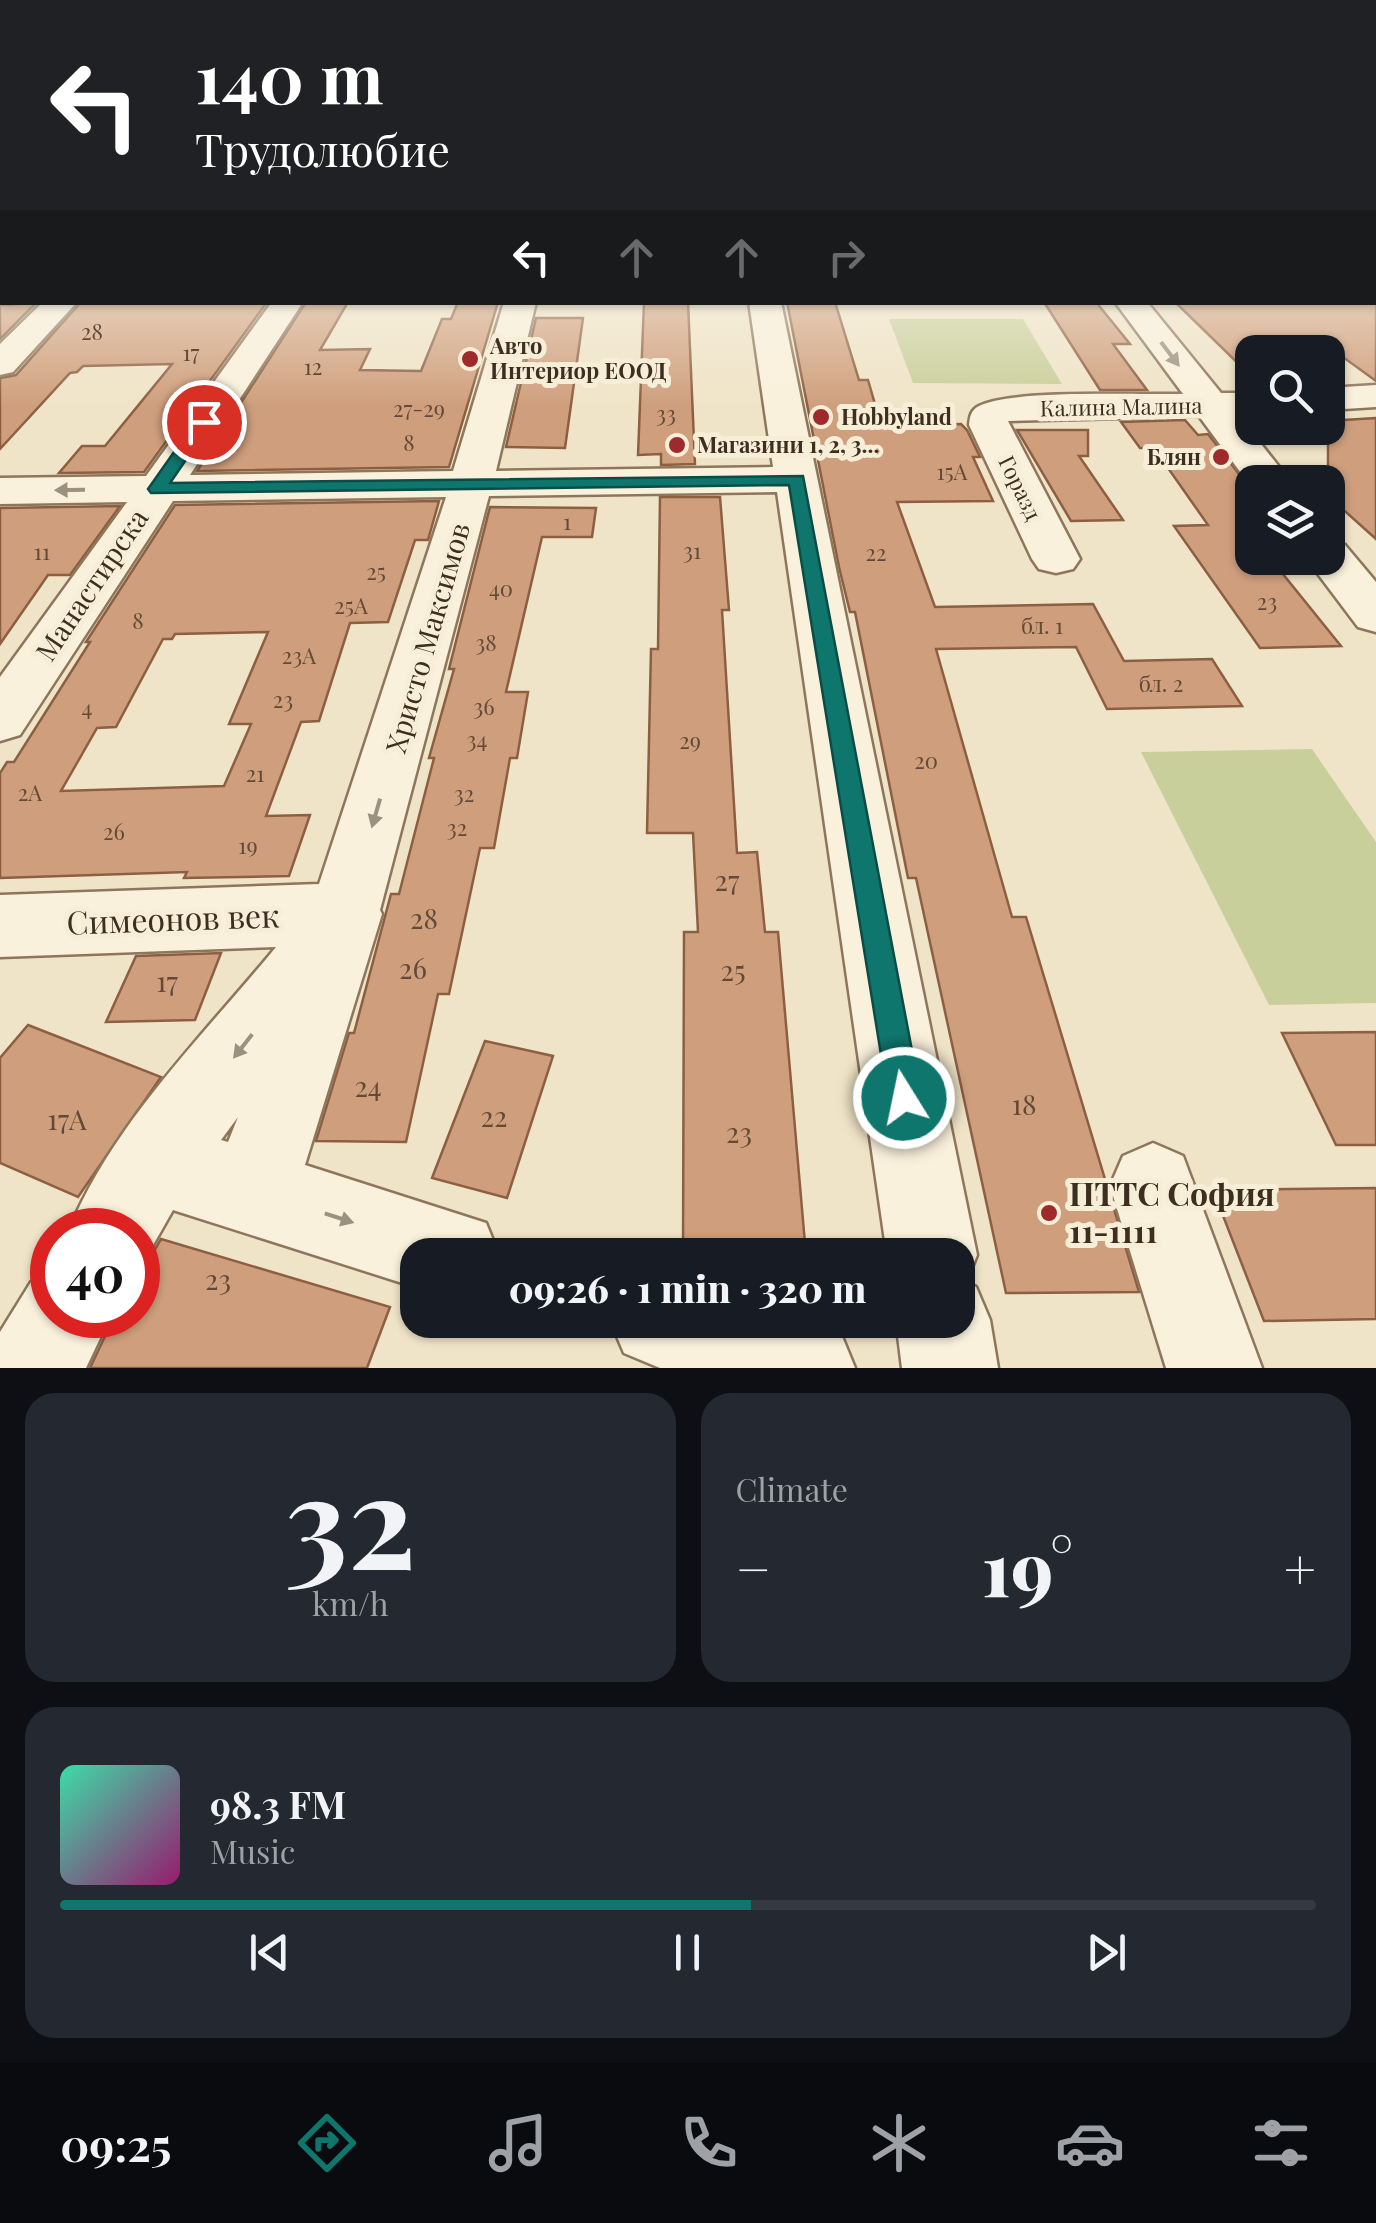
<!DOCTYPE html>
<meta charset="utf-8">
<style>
:root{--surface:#171b24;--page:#242831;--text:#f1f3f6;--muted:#9ea1a6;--line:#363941;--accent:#0f766e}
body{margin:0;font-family:"Playfair Display",serif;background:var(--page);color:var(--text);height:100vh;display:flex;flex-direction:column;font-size:38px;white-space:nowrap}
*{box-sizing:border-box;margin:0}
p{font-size:32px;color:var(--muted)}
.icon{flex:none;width:55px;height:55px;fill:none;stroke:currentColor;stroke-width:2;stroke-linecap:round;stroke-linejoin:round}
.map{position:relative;height:1368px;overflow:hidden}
.details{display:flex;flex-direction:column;gap:25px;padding:25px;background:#0d0f14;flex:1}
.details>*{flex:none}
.hud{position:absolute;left:0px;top:0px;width:1378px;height:305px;box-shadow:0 2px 8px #0004;background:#202124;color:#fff;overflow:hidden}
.fabs{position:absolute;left:1235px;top:335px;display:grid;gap:20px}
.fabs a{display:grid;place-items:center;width:110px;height:110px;border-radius:20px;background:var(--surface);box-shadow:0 2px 8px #0004;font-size:50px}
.speed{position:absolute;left:30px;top:1208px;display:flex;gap:20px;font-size:50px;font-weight:700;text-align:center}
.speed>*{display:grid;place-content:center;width:130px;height:130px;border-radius:50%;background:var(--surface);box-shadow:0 2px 8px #0004;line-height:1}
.speed .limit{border:15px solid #d22;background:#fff;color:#111}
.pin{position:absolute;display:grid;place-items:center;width:85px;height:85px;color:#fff;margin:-42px;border:5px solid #fff;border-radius:50%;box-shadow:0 2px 10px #0007}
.me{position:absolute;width:110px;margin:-55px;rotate:350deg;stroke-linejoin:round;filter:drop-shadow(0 0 8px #0008)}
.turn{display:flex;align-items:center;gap:35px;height:210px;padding:0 30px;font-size:45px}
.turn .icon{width:130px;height:130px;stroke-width:2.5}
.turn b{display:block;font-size:70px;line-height:85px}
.lanes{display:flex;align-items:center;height:95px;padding:0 30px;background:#0003;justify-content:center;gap:50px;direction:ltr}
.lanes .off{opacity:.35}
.big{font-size:75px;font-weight:800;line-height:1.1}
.details .tile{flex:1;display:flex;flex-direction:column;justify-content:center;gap:15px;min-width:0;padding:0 35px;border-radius:30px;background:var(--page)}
.details .dial{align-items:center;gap:0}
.dial b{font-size:130px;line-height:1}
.song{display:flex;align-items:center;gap:30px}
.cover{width:120px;height:120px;border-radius:15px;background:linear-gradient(135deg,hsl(160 70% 55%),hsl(320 70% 35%))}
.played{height:10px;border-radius:5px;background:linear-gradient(90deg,var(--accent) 55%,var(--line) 55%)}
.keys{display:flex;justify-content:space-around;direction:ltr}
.heat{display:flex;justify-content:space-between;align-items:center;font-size:55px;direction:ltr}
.details .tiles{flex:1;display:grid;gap:25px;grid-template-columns:1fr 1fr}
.tile:last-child{grid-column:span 2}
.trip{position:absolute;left:400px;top:1238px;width:575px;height:100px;border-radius:30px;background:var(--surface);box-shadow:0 2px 8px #0004;font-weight:800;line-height:100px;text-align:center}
.tabs{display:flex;height:160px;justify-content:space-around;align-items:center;background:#090b0e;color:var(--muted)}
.tabs .icon{width:70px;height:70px}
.tabs .current{color:var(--accent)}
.tabs b{font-size:45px;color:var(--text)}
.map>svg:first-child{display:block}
.green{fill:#c9cf9b}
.building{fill:#cf9f7d;stroke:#8d5f41;stroke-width:2.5;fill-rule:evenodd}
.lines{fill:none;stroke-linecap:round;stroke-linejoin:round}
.minor-casing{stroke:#8d765c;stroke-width:5}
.minor{fill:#faf1dc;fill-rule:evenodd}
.oneway{fill:#9c907e}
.route{fill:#0f766e;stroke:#0a4d48;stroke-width:2.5}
.poi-dot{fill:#9e2a2b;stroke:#f7eed8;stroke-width:4}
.labels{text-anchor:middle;stroke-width:10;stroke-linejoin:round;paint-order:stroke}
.number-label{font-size:22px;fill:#624a37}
.far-poi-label{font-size:22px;font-weight:bold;fill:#3d2e20;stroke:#f7eed8;text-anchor:start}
.far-street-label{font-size:22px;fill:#3d2e20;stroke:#f7eed8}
.street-label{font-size:28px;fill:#3d2e20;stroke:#f7eed8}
.near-number-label{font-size:28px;fill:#624a37}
.near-street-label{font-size:32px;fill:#3d2e20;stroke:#f7eed8}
.near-poi-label{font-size:32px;font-weight:bold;fill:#3d2e20;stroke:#f7eed8;text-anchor:start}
</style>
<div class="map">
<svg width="1376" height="1368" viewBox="0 0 1376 1368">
<rect width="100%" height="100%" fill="#f0e4c8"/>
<g class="green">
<polygon points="889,319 1023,319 1062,384 913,383"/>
<polygon points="1312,749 1376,842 1376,1003 1269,1005 1141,752"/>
</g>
<g class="building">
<polygon points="81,302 267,302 144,472 59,473 82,446 105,446 172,364 83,366 77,372 70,373 0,449 0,378 16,375"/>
<polygon points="306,302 348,302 320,350 370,349 360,370 421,371 442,319 451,319 458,302 498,302 449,467 197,471"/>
<polygon points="644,302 688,302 695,464 661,465 661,454 638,455"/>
<polygon points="787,302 835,302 859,380 868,380 881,425 961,424 967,430 980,457 973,457 993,501 897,502 935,607 1093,604 1124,661 1212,659 1242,706 1107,709 1076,647 936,649 1012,917 1026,917 1139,1292 1006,1293 916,878 908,878 855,612 850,612 839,567"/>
<polygon points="1044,302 1096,302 1130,344 1113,344 1147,390 1100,390"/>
<polygon points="1175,302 1376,302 1376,381 1336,352 1252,352 1252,377"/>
<polygon points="36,303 0,339 0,305"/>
<polygon points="536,318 583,318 565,448 506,447"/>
<polygon points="1376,418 1376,539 1328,496 1328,421"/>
<polygon points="1185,420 1198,435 1208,434 1252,491 1252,558 1270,558 1341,646 1260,648 1174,526 1208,525 1154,448 1140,448 1121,422"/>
<polygon points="1017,430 1088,430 1088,456 1079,456 1123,520 1071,521"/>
<polygon points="660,497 720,497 729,610 722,610 737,853 757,852 765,932 778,932 806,1255 683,1255 684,932 698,932 693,833 647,833 651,649 658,649"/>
<path d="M439,501L428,540H415L388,622L350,623L319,721L301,722L266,816L310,815L289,876L184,878L187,872L0,878V773L7,762H14L90,642H86L175,505ZM268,632L229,724H251L224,786L61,791L97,728L116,727L163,639H172L175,634Z"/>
<polygon points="120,506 70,575 48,575 0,644 0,508"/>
<polygon points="490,507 596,508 592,537 542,537 506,692 528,692 517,758 510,758 494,848 480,848 449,994 438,994 406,1142 316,1141 349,1033 354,1033 391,894 399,894 434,758 429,758 454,669 449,669"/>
<polygon points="221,953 195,1020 106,1022 136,956"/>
<polygon points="28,1025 161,1077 78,1197 0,1163 0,1058"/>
<polygon points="1376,1032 1376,1145 1336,1145 1282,1033"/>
<polygon points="485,1041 553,1056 507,1198 432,1178"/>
<polygon points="1376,1188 1376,1319 1264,1321 1213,1190"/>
<polygon points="161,1239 390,1307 367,1368 90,1368 115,1315 138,1315 138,1268 147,1263"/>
</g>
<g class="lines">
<defs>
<g id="minor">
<rect x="0" y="238" width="2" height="16"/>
<rect x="1375" y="264" width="1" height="18"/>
<polygon points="43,302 77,302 13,372 0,375 0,344"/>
<path d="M272,302H303L190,475L453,471L504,302H536L496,471L773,467L749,302H781L977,1255L966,1282L976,1287L990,1320L998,1368H902L896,1320H958V1255H887L777,492L489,496L380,910L382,914L305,1165L486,1223L499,1255H418V1288L173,1210L144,1261L138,1264V1230H69C113,1123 203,1036 276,947L0,957V895L319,884L446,497L173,501L20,735L0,741V677L127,502L0,504V478L146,476ZM238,1117L228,1142L221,1140Z"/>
<path d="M1115,302H1147L1221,393H1252V415L1239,416L1291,482H1252V488L1199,416L1008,421L1080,559L1073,569L1056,573L1039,569L1032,559L969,425C970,416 971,410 979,406C1012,389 1139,395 1183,394Z"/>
<polygon points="1376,385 1376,407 1328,410 1328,388"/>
<polygon points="1328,541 1345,545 1376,582 1376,632 1358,627 1306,558 1328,558"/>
<polygon points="1153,1143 1183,1156 1262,1368 1166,1368 1110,1186 1123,1156"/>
<polygon points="52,1273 52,1315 111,1315 86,1368 0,1368 0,1332 31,1282"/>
<polygon points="610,1320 808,1320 841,1334 855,1368 660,1368 624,1353"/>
</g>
</defs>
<use href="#minor" class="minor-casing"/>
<use href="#minor" class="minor"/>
</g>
<defs><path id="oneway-solid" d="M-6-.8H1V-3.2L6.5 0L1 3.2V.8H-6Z" transform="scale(2.5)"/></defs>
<g class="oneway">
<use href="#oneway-solid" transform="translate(1170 354) rotate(53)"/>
<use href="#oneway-solid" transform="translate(70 490) rotate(179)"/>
<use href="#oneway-solid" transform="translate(376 813) rotate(106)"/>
<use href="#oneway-solid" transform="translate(243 1046) rotate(128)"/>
<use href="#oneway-solid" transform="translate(339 1218) rotate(18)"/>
</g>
<linearGradient id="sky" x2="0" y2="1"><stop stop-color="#8fbad6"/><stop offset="0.53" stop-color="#f8f3e6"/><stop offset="1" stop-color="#f8f3e6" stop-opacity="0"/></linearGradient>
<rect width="1376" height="406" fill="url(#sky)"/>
<polygon class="route" points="198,418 212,422 170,483 803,476 921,1098 916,1110 904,1115 893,1110 888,1098 789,485 151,493 148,489"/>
<g class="poi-dot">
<circle cx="470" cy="359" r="10"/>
<circle cx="821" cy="417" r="10"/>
<circle cx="677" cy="445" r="10"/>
<circle cx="1221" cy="457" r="10"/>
<circle cx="1049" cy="1213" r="10"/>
</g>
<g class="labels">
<g class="number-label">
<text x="92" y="340">28</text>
<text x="191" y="361">17</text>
<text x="313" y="375">12</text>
<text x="419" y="417">27-29</text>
<text x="666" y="422">33</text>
<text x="409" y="451">8</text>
<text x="952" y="480">15А</text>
<text x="567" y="530">1</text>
<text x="692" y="559">31</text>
<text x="42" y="560">11</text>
<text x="876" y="561">22</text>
<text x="376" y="580">25</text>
<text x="501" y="597">40</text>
<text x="1267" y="610">23</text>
<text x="351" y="614">25А</text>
<text x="138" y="629">8</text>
<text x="1042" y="634">бл. 1</text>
<text x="486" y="651">38</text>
<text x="299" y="664">23А</text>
<text x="1161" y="692">бл. 2</text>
<text x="283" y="708">23</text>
<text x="484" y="715">36</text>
<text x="87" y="716">4</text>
<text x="477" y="748">34</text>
<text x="690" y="749">29</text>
<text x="926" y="769">20</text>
<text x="255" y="782">21</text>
<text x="30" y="801">2А</text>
<text x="464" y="802">32</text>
<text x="457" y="836">32</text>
<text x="114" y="840">26</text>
<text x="248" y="854">19</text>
</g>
<g class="far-poi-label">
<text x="490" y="354">Авто<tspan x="490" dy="25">Интериор ЕООД</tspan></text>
<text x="841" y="425">Hobbyland</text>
<text x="697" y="453">Магазини 1, 2, 3...</text>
<text x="1201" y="465" text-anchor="end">Блян</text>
</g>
<g class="far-street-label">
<text transform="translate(1121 407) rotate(-1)" y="8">Калина Малина</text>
<text transform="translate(1020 488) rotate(64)" y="8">Горазд</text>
</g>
<g class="street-label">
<text transform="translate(92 585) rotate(-56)" y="10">Манастирска</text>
<text transform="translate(428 638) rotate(-74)" y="10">Христо Максимов</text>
</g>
<g class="near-number-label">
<text x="727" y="891">27</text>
<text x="424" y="929">28</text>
<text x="413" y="979">26</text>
<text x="733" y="981">25</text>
<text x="167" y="992">17</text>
<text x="368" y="1097">24</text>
<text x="1024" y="1115">18</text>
<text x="494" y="1127">22</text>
<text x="67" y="1130">17А</text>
<text x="739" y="1143">23</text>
<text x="218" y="1290">23</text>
</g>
<g class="near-street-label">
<text transform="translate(173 920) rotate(-2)" y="11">Симеонов век</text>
</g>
<g class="near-poi-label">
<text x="1069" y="1206">ПТТС София<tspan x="1069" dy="37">11-1111</tspan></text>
</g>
</g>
</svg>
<div class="fabs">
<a><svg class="icon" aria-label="search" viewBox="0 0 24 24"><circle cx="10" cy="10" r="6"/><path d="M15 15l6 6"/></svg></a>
<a><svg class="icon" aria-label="layers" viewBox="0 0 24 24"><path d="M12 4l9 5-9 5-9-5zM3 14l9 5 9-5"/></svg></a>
</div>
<div class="speed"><div class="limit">40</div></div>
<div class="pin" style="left:204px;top:422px;background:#d93025"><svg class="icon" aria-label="arrive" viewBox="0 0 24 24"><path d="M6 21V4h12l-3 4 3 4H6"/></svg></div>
<svg class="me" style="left:904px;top:1098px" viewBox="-20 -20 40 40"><circle r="17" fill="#0f766e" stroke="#fff" stroke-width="3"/><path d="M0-11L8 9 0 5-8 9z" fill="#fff"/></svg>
<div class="trip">09:26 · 1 min · 320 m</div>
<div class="hud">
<div class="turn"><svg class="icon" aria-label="left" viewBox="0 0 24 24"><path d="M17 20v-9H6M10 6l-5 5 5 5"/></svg><div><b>140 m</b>Трудолюбие</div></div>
<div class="lanes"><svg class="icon" aria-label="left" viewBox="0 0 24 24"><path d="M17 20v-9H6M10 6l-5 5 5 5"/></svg><svg class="icon off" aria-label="ahead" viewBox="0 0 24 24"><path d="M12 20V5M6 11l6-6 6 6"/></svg><svg class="icon off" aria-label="ahead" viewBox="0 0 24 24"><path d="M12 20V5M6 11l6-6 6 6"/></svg><svg class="icon off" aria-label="right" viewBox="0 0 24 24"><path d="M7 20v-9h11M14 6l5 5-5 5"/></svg></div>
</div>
</div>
<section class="details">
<div class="tiles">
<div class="tile dial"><b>32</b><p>km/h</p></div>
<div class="tile"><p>Climate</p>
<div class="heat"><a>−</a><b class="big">19°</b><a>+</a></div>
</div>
<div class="tile">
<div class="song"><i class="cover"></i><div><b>98.3 FM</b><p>Music</p></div></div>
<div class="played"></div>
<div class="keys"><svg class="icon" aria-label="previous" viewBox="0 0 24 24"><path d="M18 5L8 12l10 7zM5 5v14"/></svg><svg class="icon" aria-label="pause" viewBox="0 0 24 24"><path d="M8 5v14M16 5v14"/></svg><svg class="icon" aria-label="next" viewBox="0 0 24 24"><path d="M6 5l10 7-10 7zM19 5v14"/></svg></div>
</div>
</div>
</section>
<nav class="tabs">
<b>09:25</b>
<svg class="icon current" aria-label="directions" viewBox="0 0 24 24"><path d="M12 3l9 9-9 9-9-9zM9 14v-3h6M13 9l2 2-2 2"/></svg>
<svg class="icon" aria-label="music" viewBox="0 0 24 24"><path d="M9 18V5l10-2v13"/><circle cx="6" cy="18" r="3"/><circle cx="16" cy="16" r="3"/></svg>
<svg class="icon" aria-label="phone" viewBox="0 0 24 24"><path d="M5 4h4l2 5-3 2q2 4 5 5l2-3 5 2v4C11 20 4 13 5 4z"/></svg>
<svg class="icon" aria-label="climate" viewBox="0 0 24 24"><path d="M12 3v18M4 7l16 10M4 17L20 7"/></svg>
<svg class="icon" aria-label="car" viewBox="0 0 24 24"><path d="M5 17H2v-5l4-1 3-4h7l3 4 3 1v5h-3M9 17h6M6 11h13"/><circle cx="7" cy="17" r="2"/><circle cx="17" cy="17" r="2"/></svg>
<svg class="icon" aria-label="filters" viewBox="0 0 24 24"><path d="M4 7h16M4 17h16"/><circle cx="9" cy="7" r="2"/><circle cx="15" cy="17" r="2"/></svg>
</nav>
